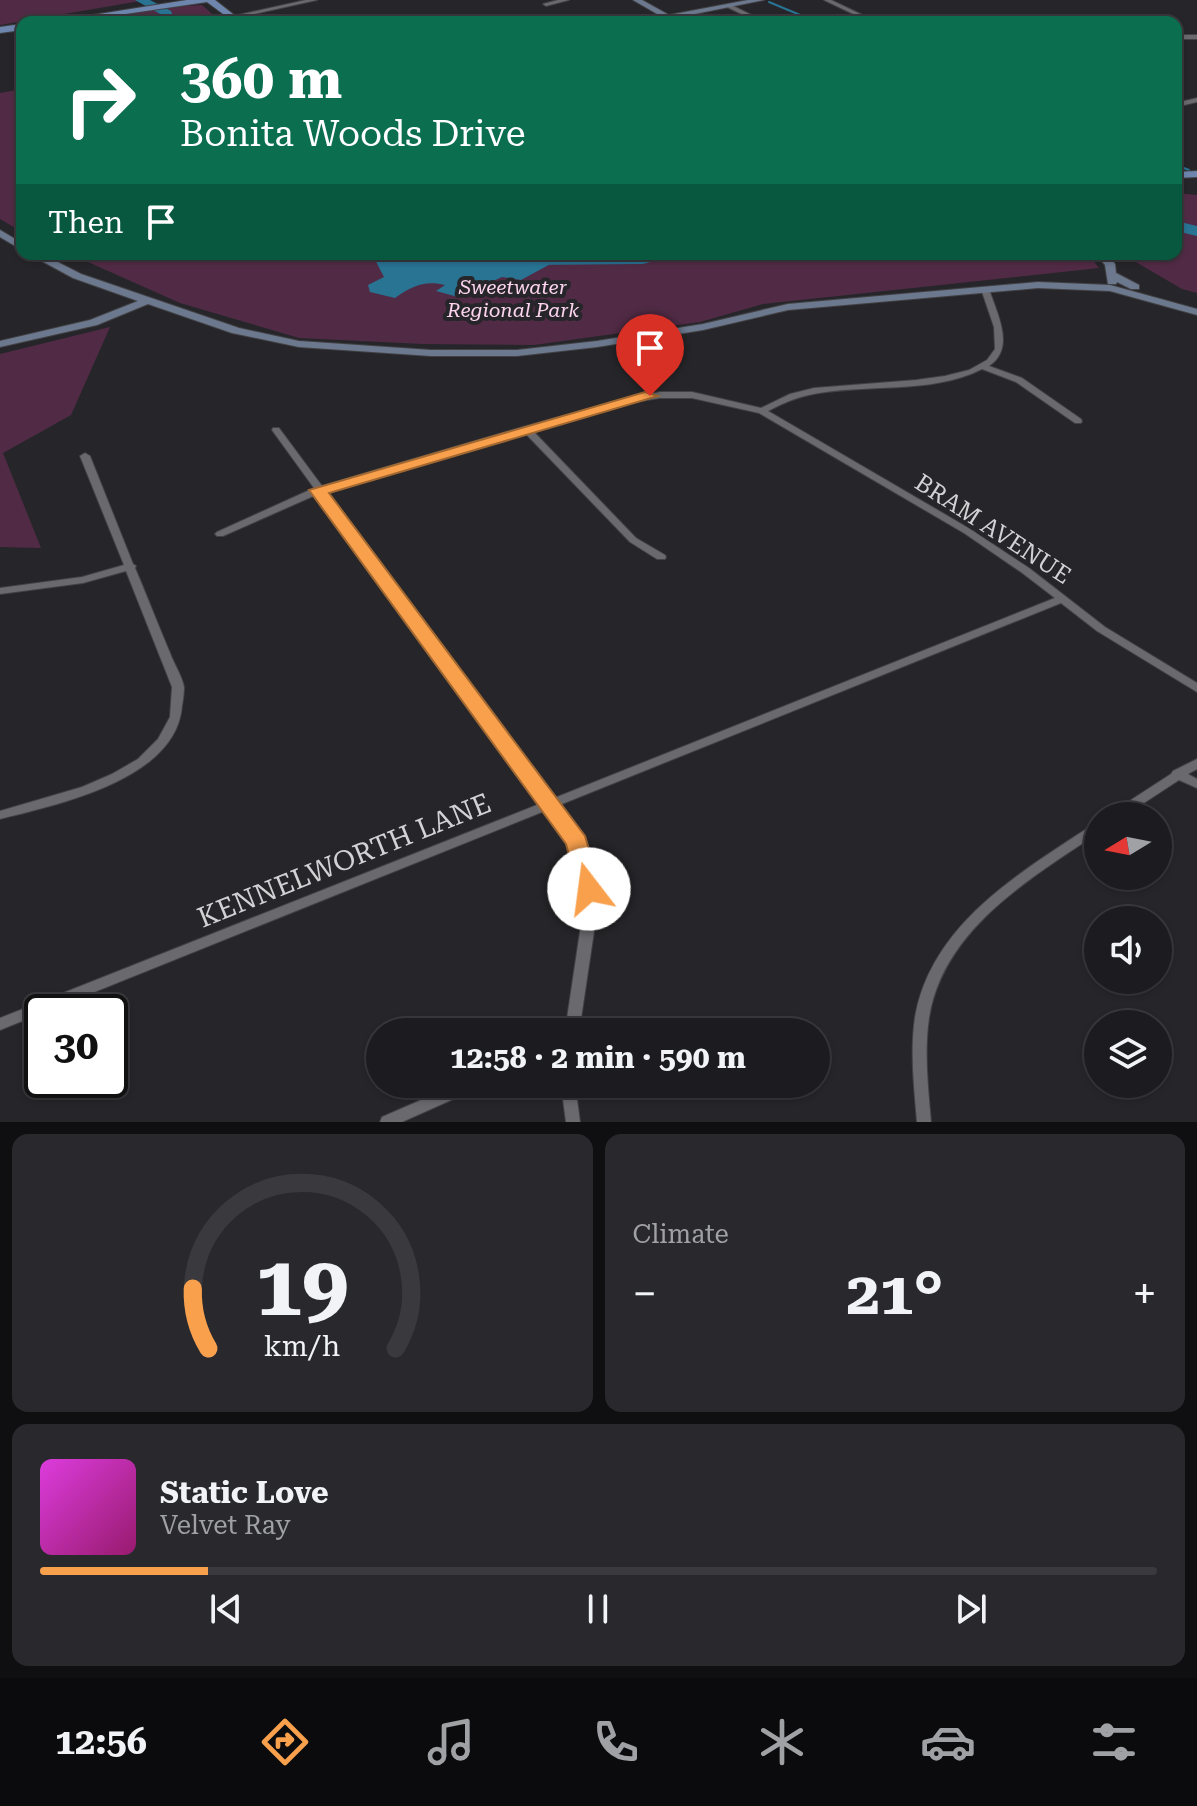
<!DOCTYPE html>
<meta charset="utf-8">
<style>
:root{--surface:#1c1c20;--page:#29292d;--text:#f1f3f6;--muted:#a0a1a5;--line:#3a3a3e;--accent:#f9a04d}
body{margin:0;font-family:"Roboto Serif",serif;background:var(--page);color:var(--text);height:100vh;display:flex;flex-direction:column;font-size:30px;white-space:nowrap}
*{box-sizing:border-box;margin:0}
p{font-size:26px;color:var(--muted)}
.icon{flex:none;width:44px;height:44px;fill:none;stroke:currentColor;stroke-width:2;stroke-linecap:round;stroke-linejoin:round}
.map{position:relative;height:1122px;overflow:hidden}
.drawer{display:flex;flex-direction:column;gap:12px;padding:12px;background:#0f0f12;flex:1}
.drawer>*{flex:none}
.hud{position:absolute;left:16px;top:16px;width:1166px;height:244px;border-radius:16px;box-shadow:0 2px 6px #0004,0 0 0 2px var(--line);background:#0b6e4f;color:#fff;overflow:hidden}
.needle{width:52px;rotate:260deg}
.tools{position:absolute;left:1084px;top:802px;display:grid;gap:16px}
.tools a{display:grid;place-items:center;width:88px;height:88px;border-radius:50%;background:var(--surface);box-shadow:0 2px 6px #0004,0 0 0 2px var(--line);font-size:40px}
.speed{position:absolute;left:24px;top:994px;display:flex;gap:16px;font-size:40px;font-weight:700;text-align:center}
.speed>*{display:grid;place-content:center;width:104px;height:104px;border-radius:50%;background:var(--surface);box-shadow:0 2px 6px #0004,0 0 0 2px var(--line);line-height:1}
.speed .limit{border:4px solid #111;border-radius:12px;background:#fff;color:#111}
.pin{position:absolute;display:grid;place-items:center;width:68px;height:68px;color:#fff;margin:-82px -34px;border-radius:50% 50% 50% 0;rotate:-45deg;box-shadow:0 0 8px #0007}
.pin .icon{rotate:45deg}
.me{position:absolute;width:88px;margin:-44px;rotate:345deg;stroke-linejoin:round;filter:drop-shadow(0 0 6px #0008)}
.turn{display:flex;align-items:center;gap:28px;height:168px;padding:0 32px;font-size:36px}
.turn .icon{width:104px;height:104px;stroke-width:2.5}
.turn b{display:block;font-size:56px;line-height:68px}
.then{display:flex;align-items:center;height:76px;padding:0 32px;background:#0003;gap:16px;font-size:30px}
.big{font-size:60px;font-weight:700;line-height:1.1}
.drawer .widget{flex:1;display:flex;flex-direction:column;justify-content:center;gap:12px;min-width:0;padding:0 28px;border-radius:16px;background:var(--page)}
.drawer .dial{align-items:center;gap:0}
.dial svg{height:208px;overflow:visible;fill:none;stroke:var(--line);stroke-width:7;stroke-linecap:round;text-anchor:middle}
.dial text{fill:var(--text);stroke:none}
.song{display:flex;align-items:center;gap:24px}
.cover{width:96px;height:96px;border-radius:12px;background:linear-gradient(135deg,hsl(300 70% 55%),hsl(320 70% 35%))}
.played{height:8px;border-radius:4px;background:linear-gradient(90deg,var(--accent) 15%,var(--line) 15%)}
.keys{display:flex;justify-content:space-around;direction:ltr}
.heat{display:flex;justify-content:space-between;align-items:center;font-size:44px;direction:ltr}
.drawer .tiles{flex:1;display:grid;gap:12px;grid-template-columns:1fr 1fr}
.widget:last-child{grid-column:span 2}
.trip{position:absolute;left:366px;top:1018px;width:464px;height:80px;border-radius:40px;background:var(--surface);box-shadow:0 2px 6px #0004,0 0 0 2px var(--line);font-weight:700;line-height:80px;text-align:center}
.dock{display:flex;height:128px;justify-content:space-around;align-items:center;background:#0b0b0d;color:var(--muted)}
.dock .icon{width:56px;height:56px}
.dock .on{color:var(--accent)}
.dock b{font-size:36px;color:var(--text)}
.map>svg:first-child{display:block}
.green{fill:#512b45}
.water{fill:#297393}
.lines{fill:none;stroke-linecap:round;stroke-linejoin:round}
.stream{stroke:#297393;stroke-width:2}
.river{fill:#297393;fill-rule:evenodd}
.street-casing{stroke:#424245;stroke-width:2}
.secondary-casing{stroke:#424245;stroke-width:2}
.primary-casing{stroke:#424245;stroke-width:2}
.street{fill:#6a6a6e;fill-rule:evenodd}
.secondary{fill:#6c788e;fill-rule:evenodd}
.primary{fill:#6e86ae;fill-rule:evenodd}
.route{fill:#f9a04d;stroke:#a26832;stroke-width:2}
.labels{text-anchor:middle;stroke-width:8;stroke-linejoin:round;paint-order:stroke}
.far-park-label{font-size:20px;font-style:italic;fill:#fcd4ee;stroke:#26262a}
.street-label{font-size:24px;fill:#d2d2d5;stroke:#26262a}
.near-street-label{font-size:28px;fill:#d2d2d5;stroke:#26262a}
</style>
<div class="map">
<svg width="1197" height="1122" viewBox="0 0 1197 1122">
<rect width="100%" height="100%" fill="#26262a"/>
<g class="green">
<polygon points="0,0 146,0 0,25"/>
<polygon points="202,5 221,22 76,22 184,6"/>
<polygon points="22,89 22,232 0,219 0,93"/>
<polygon points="1176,193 1197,195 1197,293 1182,289 1122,254 1176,254"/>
<polygon points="70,254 1088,254 1099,268 763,304 700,322 534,345 423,344 299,338 180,303"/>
<polygon points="110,327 71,415 3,453 41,548 0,547 0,354"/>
</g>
<path class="water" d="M372,254H543L556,261L521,280L502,277L458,297L436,291L445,285C425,280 412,286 395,298L370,292L368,285L384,277Z"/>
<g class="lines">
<g class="stream">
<polyline points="769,2 817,22"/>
<polyline points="1176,165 1189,170"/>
</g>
<g class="river">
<polygon points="135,0 150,0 171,11 175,22 163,22 162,15"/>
<polygon points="1176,221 1197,226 1197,236 1176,231"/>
<polygon points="681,254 643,264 527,265 519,260 527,255"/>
</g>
<defs>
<g id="street">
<polygon points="306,0 317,0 232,19 229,17"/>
<polygon points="558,0 569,0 546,6 543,4"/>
<polygon points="824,0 831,0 877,22 870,22"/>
<polygon points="729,4 764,21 765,22 758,22 727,7 726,6"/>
<polygon points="386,15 396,22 390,22 383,17"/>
<polygon points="668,15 671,17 670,18 648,22 635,22"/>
<polygon points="1040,17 1060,22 1038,20 1038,18"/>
<rect x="1176" y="35" width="21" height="4"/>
<polygon points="1197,98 1197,102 1176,107 1176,103"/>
<path d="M982,287H985L989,289C997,314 1016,348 989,366L1022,378L1081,419L1082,421L1081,423H1075L1016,382L982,369C932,395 863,383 809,395C795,398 781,404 768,411L970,529L1029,568L1105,627L1197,683V692L1097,631L1061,603L557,806L583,842L595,889L596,918L579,1032H565L582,918L583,889L571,843L547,810L0,1030V1018L542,803L318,494L223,536H217L215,534L217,532L314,488L272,430L273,428H279L322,486L523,427L624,399L660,392H692L761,408L790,394L814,388L916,380L945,376L969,370L987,360L995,349L994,327L981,289ZM660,398H692L759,413L964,533L1021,572L1055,598L552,799L325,491L525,433L630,542L657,559H665L666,557L665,555L636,538L533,431L628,403Z"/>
<path d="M85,453L90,456L133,564L136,566L135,568C147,596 158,625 170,653C174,664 182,676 184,687C184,693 183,700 182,706C176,780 58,804 0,819V811L82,787L112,774L138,759L158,739L170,717L172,687L126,571L83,583L0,594V588L82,577L124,565L80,456Z"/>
<polygon points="1197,759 1197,769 1188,774 1197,779 1197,788 1179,780 1124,816 1109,816 1111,813 1171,774 1173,771"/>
<path d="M1098,823V833C1030,879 943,929 929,1018C924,1053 928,1087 931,1122H917C914,1087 910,1052 915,1017C931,924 1021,872 1094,824Z"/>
<polygon points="458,1084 480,1084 478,1088 402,1122 380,1122 382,1117"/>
<polygon points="561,1084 575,1084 580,1122 566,1122"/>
</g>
<g id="secondary">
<polygon points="633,0 642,0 669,15 748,0 764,0 675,18 678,22 671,22"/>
<polygon points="0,230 22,243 22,250 0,237"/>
<polygon points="29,254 42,254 81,274 239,328 299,341 431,350 517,350 597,341 703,324 788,304 1038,282 1110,285 1197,309 1197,315 1110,291 1038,288 788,310 703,330 597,347 517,356 431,356 299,347 232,333 148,304 97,325 0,347 0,341 90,320 138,301 73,278"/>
<polygon points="1096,254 1107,254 1115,264 1116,273 1139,285 1139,289 1131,289 1117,282 1116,284 1108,284 1105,265"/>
</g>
<g id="primary">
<polygon points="187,0 215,0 243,22 234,22 207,2 71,22 49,22"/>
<polygon points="22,24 22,30 0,33 0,27"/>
<polygon points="1197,171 1197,177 1176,178 1176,172"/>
</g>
</defs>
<use href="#street" class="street-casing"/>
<use href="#secondary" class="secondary-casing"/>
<use href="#primary" class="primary-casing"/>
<use href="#street" class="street"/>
<use href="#secondary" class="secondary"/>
<use href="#primary" class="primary"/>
</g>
<polygon class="route" points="645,392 658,396 329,493 585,836 601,889 597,895 581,895 578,889 566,844 309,490"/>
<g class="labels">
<g class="far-park-label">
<text x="513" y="294">Sweetwater<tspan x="513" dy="23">Regional Park</tspan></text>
</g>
<g class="street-label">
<text transform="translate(993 529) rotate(33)" y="8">BRAM AVENUE</text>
</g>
<g class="near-street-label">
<text transform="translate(344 860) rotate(-22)" y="10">KENNELWORTH LANE</text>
</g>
</g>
</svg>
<div class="tools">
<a><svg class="needle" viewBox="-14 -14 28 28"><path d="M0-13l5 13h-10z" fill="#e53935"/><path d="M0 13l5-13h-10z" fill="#a0a1a5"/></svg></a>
<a><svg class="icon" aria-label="sound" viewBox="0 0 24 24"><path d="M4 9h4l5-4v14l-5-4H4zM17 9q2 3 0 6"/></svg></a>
<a><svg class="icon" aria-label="layers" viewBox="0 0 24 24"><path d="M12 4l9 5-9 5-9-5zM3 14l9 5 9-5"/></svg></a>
</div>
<div class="speed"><div class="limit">30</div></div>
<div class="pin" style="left:650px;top:396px;background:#d93025"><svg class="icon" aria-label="arrive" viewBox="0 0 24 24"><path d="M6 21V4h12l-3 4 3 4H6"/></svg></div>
<svg class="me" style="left:589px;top:889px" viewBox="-20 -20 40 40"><circle r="19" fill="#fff"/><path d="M0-13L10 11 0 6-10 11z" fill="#f9a04d"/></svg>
<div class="trip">12:58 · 2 min · 590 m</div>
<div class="hud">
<div class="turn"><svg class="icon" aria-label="right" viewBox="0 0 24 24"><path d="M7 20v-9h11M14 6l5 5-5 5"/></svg><div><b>360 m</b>Bonita Woods Drive</div></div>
<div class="then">Then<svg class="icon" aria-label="arrive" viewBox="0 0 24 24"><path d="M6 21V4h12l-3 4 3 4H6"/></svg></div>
</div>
</div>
<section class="drawer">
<div class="tiles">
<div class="widget dial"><svg viewBox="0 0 100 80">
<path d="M14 69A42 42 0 1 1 86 69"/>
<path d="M14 69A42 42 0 0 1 8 46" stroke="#f9a04d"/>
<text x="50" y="56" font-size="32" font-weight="700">19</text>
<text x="50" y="72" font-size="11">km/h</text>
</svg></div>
<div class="widget"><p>Climate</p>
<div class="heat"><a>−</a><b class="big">21°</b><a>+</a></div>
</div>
<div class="widget">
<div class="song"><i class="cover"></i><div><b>Static Love</b><p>Velvet Ray</p></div></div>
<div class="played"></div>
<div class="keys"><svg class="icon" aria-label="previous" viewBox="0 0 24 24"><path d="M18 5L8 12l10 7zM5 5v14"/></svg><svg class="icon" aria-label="pause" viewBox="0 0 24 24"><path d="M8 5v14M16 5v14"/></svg><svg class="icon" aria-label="next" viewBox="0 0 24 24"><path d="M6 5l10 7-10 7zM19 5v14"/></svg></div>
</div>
</div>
</section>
<nav class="dock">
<b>12:56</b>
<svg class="icon on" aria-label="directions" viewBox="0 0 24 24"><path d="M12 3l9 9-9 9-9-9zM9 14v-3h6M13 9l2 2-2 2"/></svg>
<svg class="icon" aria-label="music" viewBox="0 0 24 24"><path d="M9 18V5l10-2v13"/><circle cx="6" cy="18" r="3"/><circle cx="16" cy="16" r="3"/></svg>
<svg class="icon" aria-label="phone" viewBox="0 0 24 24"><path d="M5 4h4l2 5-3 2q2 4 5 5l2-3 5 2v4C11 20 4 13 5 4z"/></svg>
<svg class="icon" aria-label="climate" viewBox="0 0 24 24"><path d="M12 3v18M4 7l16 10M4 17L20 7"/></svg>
<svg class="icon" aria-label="car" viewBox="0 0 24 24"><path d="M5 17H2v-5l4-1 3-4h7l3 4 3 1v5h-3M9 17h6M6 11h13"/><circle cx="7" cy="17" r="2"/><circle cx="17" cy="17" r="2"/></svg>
<svg class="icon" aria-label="filters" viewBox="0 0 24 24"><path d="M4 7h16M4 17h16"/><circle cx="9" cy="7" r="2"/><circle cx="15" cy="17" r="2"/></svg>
</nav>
